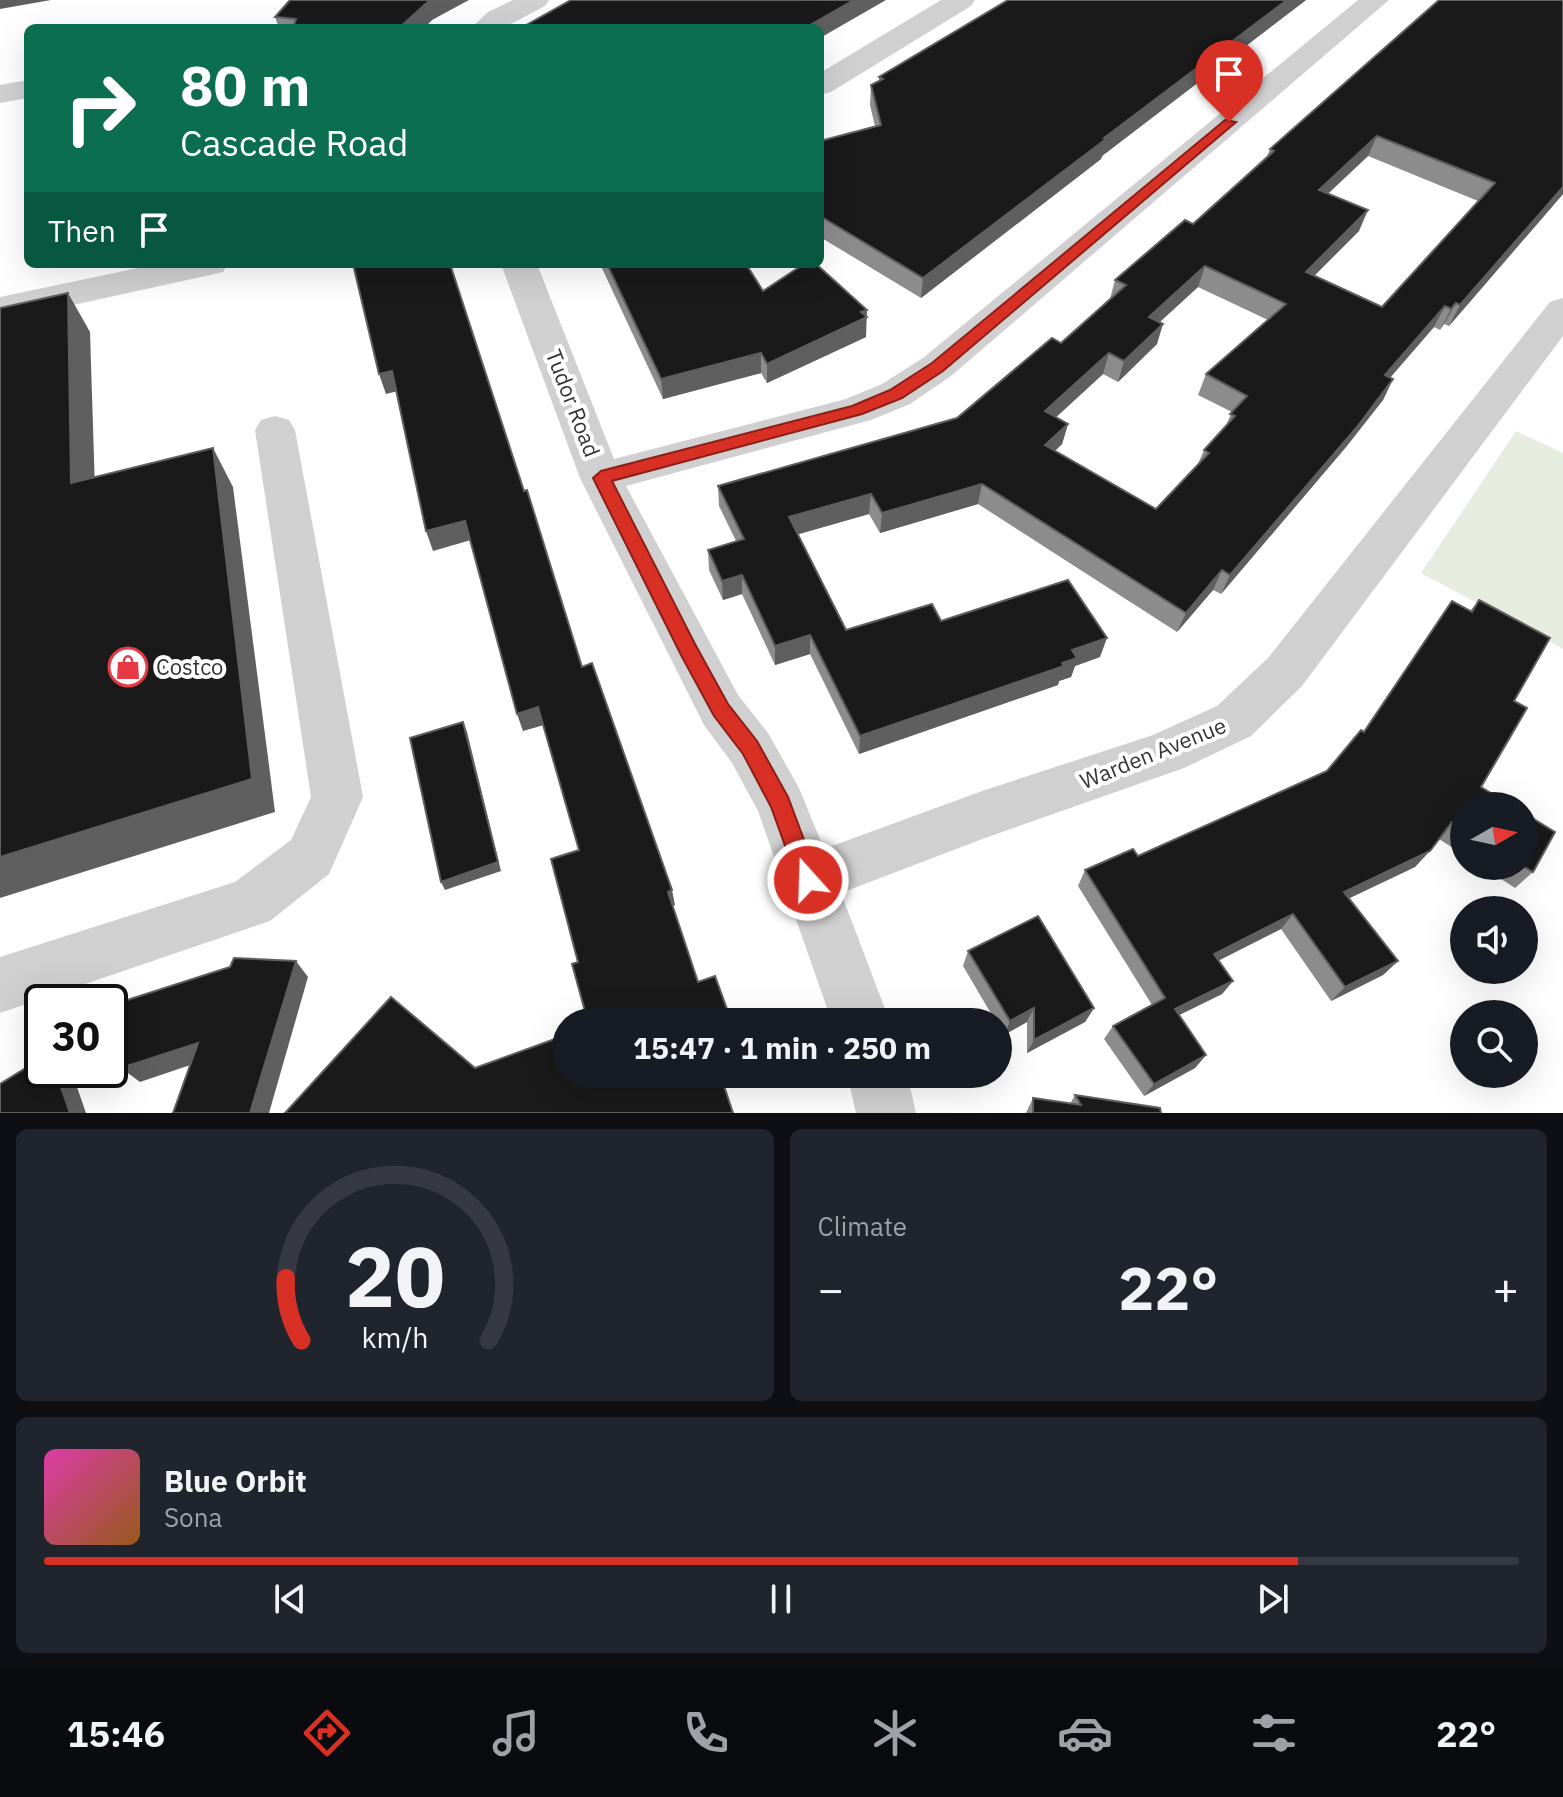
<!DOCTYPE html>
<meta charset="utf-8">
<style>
:root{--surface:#171b24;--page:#20242c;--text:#f1f3f6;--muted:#9ea1a6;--line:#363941;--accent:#d93025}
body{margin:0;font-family:"IBM Plex Sans",sans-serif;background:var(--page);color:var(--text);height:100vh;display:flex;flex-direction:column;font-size:30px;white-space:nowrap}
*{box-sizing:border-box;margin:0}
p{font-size:26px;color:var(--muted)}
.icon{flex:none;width:44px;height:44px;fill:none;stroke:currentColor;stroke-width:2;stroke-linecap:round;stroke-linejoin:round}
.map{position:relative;height:1113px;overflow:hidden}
.panel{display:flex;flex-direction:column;gap:16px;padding:16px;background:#0d0f14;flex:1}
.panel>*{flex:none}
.top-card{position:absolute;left:24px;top:24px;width:800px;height:244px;border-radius:12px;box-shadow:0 8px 32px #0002;background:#0b6e4f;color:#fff;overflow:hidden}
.needle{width:52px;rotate:81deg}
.buttons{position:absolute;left:1450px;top:792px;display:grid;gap:16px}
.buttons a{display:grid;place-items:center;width:88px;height:88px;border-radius:50%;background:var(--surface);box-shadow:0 8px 32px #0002;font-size:40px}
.speed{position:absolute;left:24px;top:984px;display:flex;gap:16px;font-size:40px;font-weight:700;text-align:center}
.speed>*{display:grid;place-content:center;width:104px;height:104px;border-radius:50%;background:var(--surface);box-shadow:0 8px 32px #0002;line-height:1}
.speed .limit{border:4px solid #111;border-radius:12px;background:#fff;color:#111}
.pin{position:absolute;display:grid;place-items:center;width:68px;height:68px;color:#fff;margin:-82px -34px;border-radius:50% 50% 50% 0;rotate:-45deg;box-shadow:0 0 8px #0007}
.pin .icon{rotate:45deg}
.me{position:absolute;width:88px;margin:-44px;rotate:340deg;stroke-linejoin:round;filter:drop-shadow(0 0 6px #0008)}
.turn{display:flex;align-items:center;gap:28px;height:168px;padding:0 24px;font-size:36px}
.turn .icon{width:104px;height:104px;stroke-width:2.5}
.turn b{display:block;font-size:56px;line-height:68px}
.then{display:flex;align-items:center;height:76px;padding:0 24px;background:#0003;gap:16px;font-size:30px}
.big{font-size:60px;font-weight:700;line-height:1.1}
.panel .card{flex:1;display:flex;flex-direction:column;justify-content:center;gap:12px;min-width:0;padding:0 28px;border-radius:12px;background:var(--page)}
.panel .dial{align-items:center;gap:0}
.dial svg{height:208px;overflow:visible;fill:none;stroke:var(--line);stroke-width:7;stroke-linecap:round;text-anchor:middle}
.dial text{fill:var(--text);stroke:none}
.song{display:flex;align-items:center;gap:24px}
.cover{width:96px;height:96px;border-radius:12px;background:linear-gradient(135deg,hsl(320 70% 55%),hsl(30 70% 35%))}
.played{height:8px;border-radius:4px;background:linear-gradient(90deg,var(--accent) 85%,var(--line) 85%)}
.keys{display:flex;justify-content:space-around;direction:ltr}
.heat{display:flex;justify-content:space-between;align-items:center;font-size:44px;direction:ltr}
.panel .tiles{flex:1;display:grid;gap:16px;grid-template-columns:1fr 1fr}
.card:last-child{grid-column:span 2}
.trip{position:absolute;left:552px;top:1008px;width:460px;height:80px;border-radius:40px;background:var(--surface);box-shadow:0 8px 32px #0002;font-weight:700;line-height:80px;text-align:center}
.dock{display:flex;height:128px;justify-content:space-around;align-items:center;background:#090b0e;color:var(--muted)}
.dock .icon{width:56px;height:56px}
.dock .active{color:var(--accent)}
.dock b{font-size:36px;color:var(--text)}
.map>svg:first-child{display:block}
.green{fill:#e6ecdf}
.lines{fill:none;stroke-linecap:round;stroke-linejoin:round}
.minor{fill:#d0d0d0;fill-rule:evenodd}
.wall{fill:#8c8c8c;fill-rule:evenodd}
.shaded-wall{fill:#5f5f5f}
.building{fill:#1a1a1a;stroke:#5f5f5f;stroke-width:2;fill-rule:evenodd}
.route{fill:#d93025;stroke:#8d1f18;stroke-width:2}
.labels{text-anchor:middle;stroke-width:8;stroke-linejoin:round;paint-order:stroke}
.street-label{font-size:22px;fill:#333;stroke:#fff}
.poi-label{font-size:22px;fill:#333;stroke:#fff;text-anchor:start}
</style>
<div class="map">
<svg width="1563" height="1113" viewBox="0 0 1563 1113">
<rect width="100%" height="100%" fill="#fff"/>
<polygon class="green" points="1516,431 1563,453 1563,649 1421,573"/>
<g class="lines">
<g class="minor">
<polygon points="513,0 549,0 545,6 503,28 471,28 488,12"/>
<polygon points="941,0 975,0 971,6 831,92 820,95 820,73"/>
<polygon points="1358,0 1389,0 951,376 910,404 871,420 626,486 738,695 768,733 799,788 824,849 982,791 1153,735 1217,706 1268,658 1550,302 1563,298 1563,336 1302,686 1251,736 1184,768 985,838 841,893 890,1022 832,1022 758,811 732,763 704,725 580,478 501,264 537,264 614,459 846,399 882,384 923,358"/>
<polygon points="28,80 28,98 0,103 0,85"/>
<polygon points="157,264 228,264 223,272 210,275 0,321 0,297"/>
<polygon points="275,416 289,420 295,430 363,797 329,874 270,921 0,1013 0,957 235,882 291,840 311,797 255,430 261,420"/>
<polygon points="847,1074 907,1074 916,1113 856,1113"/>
</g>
</g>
<g class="wall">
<polygon points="1008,0 1306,0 1102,156 1101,159 921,298 820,237 820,141 875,126 870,105 871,85 879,81 879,77"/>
<path d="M1563,0V194L1449,326L1444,324L1440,330L1434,327L1390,378L1393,379L1383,400L1346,447L1221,594L1213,590L1177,632L978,504L880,533L869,514L798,534L846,630L941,621L1100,657L1075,666L1071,677L1059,681L1058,685L859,754L810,654L775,665L742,594L723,600L709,570L708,550L736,541L719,506L718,486L957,418L1061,343L1110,299L1115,280L1193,224L1267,156L1270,149ZM1368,156L1478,201L1382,307L1314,276L1359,231L1328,194ZM1198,287L1268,320L1206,374L1198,395L1232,412L1225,428L1204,450L1198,464L1156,509L1055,451L1062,444L1068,424L1056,417L1103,374L1118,382L1157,344L1160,322Z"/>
<polygon points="275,17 432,20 424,28 279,28"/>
<polygon points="600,264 746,264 763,291 866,317 866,337 767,383 761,373 663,399"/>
<polygon points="1479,600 1514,701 1464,806 1464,855 1439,839 1415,867 1349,898 1398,961 1383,975 1331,1001 1281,929 1219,960 1233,981 1222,994 1179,1015 1206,1055 1195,1068 1144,1096 1104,1039 1113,1026 1152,1005 1078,886 1085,870 1138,856 1327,771 1363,732 1452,601 1470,611"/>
<polygon points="1481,866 1524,866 1533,872 1515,888"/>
<polygon points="968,951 1094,1008 1085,1022 1027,1053 1027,1022 1004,1035 998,1026 998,1022 996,1022 963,966"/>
<polygon points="1075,1095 1161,1113 1026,1113 1033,1098 1070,1104"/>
</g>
<g class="shaded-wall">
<polygon points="0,0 51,0 0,9"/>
<polygon points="430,0 469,0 432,20 424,28 399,28"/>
<polygon points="854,0 886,0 820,38 820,28 805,28"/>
<polygon points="1287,0 1306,0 1102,156 1101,159 921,298 923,278 1104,138"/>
<polygon points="1377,136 1368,156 1310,210 1319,190"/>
<polygon points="1563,188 1563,194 1449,326 1460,305"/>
<polygon points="1368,210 1359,231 1297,293 1306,272"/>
<polygon points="1205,266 1198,287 1143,337 1149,317"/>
<polygon points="68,293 90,332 96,521 71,483"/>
<polygon points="1456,303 1444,324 1440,330 1451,309"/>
<polygon points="1445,306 1434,327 1374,396 1385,375"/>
<polygon points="867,310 866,337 767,383 767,364"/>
<polygon points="1163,324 1157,344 1118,382 1124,361"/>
<polygon points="761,353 761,373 663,399 661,379"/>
<polygon points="1109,353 1103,374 1040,432 1045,411"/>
<polygon points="392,371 398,391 386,394 379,374"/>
<polygon points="1393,379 1383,400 1346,447 1221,594 1230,575"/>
<polygon points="1068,424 1062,444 1040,465 1045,445"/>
<polygon points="213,448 233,487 275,812 0,898 0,857"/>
<polygon points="982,484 978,504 880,533 882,513"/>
<polygon points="871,494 869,514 789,537 789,517"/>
<polygon points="465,521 471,540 433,551 426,531"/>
<polygon points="1222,570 1213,590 1177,632 1186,613"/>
<polygon points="742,575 742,594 723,600 722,581"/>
<polygon points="810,635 810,654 775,665 775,646"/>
<polygon points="1107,638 1100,657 1075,666 1071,677 1059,681 1058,685 859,754 860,736 1072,650"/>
<polygon points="538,707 544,725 523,731 517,714"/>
<polygon points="463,722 467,732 501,871 445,890 441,882"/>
<polygon points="1430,851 1415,867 1331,907 1344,892"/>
<polygon points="672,890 675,905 670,907 668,892"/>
<polygon points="1293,914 1281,929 1204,968 1214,954"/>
<polygon points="296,961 308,977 269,1113 250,1113"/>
<polygon points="1398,961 1383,975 1331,1001 1345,987"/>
<polygon points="1233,981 1222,994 1165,1022 1175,1009"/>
<polygon points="1034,1008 1027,1022 1004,1035 1010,1021"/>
<polygon points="1094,1008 1085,1022 1027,1053 1034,1040"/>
<polygon points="728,1012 729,1022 721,1022 720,1015"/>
<polygon points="198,1043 214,1057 140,1082 121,1068"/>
<polygon points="1206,1055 1195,1068 1144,1096 1154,1084"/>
<polygon points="55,1070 71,1070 86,1113 70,1113"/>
<polygon points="720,1074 736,1074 737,1077 721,1083"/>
</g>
<g class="building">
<polygon points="290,0 430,0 399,28 293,28 296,19 275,17"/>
<polygon points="571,0 854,0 805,28 521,28"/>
<polygon points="1008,0 1287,0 1104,138 1106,139 923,278 820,216 820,141 881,125 871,85 883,79 879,77"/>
<path d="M1439,0H1563V187L1460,305L1456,303L1451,309L1445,306L1385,375L1393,379L1357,427L1230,575L1222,570L1186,613L982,484L882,513L871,494L789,517L846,630L932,604L941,621L1068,580L1107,638L1072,650L1077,658L1062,663L1064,666L860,736L810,635L775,646L742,575L722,581L708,550L744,539L718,486L957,418L1052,338L1061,343L1126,285L1115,280L1185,220L1193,224L1274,151L1270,149ZM1377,136L1495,183L1382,307L1306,272L1368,210L1319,190ZM1205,266L1286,304L1206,374L1247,396L1230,414L1235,416L1204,450L1209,453L1156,509L1045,445L1068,424L1045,411L1109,353L1124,361L1163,324L1149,317Z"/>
<polygon points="353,264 450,264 524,491 527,490 582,667 592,663 672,890 668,892 698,982 715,976 728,1012 720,1015 723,1022 588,1022 572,964 578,962 551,859 579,850 538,707 517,714 465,521 426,531 392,371 379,374"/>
<polygon points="607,264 746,264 763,291 804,264 816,264 867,310 861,312 867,317 767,364 761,353 661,379"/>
<polygon points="68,293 71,483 213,448 252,779 0,857 0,308"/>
<polygon points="1479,600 1550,638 1514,701 1527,708 1481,787 1512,806 1464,806 1464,830 1452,822 1430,851 1344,892 1398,961 1345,987 1293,914 1214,954 1233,981 1175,1009 1206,1055 1154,1084 1113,1026 1165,998 1085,870 1133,849 1138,856 1327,771 1361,730 1364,732 1452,601 1472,612"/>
<polygon points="463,722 498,862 441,882 410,738"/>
<polygon points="1524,813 1555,832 1533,872 1523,866 1524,866"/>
<polygon points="1038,916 1094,1008 1034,1040 1034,1008 1010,1021 968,951"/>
<polygon points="234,958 296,961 250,1113 173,1113 198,1043 121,1068 121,1002 230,967"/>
<polygon points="391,997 475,1068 566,1035 566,1074 720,1074 733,1113 285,1113"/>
<polygon points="42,1058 42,1070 55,1070 70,1113 0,1113 0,1084"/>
<polygon points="1075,1095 1160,1108 1161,1113 1033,1113 1033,1098 1081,1105"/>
</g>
<polygon class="route" points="1225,120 1236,122 943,371 902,398 862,414 612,481 695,644 728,704 757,741 788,797 819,880 816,887 808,890 800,887 771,807 743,754 714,716 681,655 593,478 601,471 852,406 890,390 932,363"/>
<defs>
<symbol id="shop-ring" viewBox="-11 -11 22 22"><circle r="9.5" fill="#fff" stroke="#e63946" stroke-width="1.5"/><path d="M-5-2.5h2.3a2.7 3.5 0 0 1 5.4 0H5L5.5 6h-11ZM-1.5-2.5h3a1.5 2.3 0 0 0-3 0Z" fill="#e63946"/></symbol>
</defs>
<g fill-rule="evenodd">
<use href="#shop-ring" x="106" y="645" width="44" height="44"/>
</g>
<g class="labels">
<g class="street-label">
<text transform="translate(573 403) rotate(69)" y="8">Tudor Road</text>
<text transform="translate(1153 753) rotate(-22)" y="8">Warden Avenue</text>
</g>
<g class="poi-label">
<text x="156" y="675">Costco</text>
</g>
</g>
</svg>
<div class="buttons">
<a><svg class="needle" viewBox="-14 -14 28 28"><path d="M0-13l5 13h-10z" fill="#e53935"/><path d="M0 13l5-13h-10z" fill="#9ea1a6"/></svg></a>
<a><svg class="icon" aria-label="sound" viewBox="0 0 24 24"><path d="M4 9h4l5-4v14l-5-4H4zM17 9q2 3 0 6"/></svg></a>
<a><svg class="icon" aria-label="search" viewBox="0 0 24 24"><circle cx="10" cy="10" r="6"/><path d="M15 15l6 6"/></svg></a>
</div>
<div class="speed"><div class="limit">30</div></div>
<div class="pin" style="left:1229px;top:122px;background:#d93025"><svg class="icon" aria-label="arrive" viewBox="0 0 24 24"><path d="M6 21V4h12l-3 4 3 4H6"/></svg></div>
<svg class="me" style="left:808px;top:880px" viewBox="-20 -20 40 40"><circle r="17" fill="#d93025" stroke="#fff" stroke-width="3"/><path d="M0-11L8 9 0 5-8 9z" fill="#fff"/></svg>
<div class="trip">15:47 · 1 min · 250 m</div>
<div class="top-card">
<div class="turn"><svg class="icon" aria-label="right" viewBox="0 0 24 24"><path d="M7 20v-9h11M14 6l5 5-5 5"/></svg><div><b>80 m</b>Cascade Road</div></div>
<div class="then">Then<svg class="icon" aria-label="arrive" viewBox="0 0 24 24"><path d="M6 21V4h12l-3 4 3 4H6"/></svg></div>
</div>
</div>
<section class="panel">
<div class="tiles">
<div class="card dial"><svg viewBox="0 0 100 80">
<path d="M14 69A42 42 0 1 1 86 69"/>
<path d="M14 69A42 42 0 0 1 8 45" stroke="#d93025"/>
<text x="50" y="56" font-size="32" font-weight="700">20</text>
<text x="50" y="72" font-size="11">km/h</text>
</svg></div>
<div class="card"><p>Climate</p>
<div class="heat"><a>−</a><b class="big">22°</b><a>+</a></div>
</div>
<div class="card">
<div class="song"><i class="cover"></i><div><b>Blue Orbit</b><p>Sona</p></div></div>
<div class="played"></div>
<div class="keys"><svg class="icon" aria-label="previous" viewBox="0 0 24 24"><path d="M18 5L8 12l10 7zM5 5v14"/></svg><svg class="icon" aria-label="pause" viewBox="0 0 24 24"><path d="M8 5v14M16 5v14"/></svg><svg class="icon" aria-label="next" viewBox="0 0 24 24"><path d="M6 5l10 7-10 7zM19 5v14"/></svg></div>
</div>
</div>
</section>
<nav class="dock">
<b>15:46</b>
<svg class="icon active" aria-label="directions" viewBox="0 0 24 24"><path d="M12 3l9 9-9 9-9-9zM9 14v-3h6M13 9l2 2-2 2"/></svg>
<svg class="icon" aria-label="music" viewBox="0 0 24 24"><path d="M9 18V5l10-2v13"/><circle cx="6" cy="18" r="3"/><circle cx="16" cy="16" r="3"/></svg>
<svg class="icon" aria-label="phone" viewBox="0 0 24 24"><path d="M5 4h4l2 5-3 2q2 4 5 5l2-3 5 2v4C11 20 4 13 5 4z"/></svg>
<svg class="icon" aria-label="climate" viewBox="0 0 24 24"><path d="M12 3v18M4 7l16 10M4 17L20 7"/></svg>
<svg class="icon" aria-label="car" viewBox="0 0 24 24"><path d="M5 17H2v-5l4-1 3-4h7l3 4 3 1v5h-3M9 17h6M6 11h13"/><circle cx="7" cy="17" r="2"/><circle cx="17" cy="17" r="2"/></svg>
<svg class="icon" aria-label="filters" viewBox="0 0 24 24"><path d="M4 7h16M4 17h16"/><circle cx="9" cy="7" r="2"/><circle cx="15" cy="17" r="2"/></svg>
<b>22°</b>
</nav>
